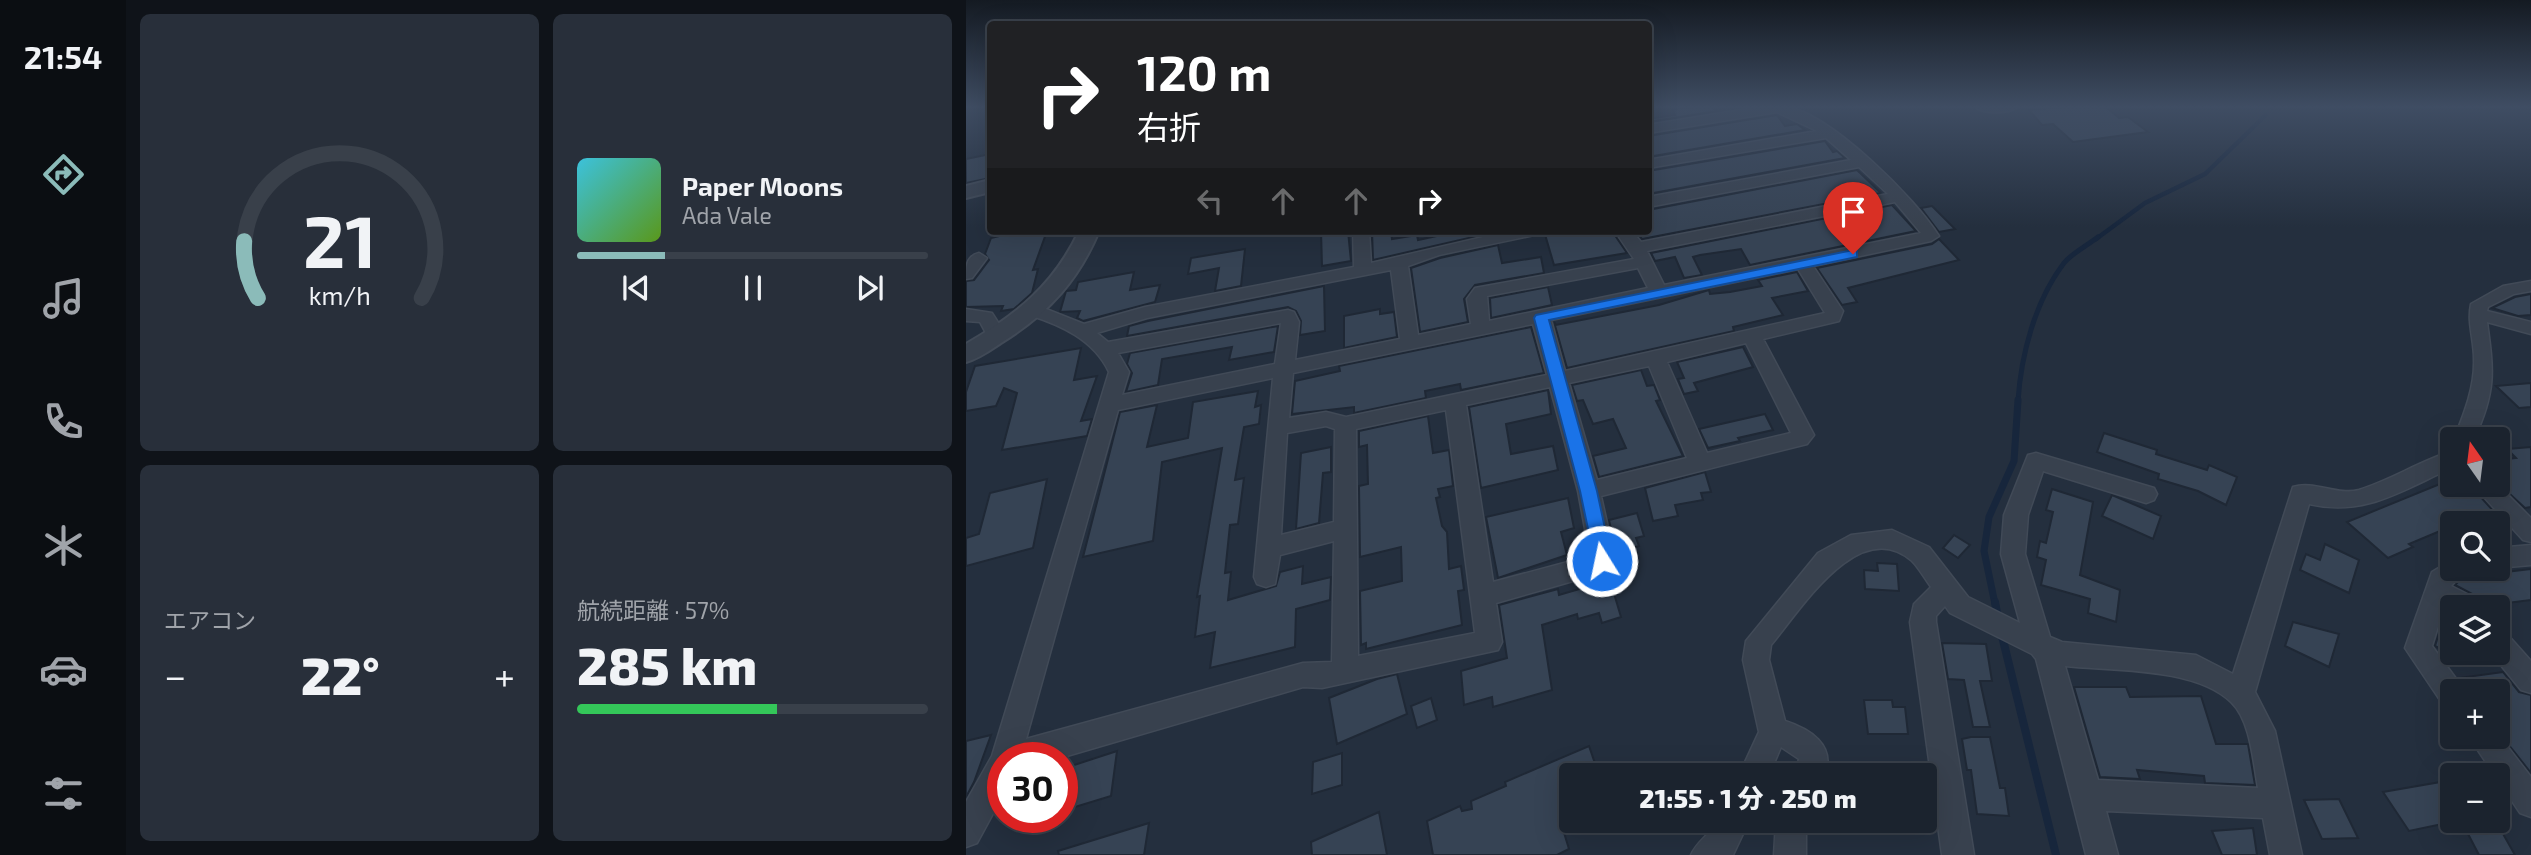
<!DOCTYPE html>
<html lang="ja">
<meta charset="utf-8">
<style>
:root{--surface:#1b232e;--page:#282f3a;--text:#f1f3f6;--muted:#a0a4aa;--line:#39404a;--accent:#8bbbb9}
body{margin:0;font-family:"Exo 2","Noto Sans JP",sans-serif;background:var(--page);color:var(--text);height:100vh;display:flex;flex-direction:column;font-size:26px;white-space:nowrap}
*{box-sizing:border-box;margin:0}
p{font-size:23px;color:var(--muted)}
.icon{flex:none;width:38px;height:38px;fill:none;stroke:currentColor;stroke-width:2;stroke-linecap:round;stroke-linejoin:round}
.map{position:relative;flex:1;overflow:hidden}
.panel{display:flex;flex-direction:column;gap:14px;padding:14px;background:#0f1319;width:840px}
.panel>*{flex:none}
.top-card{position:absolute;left:21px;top:21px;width:665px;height:214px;border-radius:7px;box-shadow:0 7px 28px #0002,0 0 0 2px var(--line);background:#202124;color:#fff;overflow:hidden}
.needle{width:46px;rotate:346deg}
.buttons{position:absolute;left:1474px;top:427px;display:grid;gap:14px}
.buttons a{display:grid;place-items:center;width:70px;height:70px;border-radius:7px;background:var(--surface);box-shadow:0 7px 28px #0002,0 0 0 2px var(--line);font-size:35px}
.speed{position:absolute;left:21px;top:742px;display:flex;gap:14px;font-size:35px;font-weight:700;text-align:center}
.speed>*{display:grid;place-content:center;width:91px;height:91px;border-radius:50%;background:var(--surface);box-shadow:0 7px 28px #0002,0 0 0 2px var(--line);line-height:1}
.speed .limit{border:10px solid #d22;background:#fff;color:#111}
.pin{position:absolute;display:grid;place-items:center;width:60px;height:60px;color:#fff;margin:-72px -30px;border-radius:50% 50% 50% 0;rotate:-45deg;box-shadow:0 0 7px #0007}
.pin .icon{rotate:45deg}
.me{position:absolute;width:77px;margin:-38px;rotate:350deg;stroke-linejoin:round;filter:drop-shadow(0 0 5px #0008)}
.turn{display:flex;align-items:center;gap:24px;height:147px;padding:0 35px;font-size:32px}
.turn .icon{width:91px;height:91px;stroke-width:2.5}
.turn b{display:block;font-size:49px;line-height:60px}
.lanes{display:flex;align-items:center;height:66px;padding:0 35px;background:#0003;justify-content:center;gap:35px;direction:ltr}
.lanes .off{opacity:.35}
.big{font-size:52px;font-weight:800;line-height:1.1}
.panel .tile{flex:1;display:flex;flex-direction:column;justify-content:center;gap:10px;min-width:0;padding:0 24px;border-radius:10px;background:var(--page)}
.panel .dial{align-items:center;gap:0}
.dial svg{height:182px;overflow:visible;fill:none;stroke:var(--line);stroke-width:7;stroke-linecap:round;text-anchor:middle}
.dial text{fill:var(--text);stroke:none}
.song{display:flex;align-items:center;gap:21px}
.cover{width:84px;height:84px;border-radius:10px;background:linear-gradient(135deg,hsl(190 70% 55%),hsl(90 70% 35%))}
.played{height:7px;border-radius:4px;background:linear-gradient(90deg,var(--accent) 25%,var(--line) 25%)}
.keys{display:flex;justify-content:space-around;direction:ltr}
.heat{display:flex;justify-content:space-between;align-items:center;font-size:38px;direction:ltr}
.charge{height:10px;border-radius:5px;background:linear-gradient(90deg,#34c759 57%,var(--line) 0)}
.panel .tiles{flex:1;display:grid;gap:14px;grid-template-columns:repeat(2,1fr)}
.trip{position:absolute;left:593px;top:763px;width:378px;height:70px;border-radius:7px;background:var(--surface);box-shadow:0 7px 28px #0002,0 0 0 2px var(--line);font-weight:800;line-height:70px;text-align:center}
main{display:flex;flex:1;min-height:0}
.menu{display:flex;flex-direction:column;width:126px;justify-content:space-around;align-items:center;background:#0b0e12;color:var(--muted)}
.menu .icon{width:49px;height:49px}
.menu .current{color:var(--accent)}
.menu b{font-size:32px;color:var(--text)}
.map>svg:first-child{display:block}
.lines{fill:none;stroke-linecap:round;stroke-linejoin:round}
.stream-far3{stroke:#17263c;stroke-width:4.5}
.stream-far2{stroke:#17263c;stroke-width:5}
.stream-far1{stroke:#17263c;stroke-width:7}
.stream{stroke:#17263c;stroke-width:8}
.building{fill:#364354;stroke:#1f2835;stroke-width:2}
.minor-casing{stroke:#414a57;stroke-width:3}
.tertiary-casing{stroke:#414a57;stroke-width:4}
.minor{fill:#38414e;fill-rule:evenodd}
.tertiary{fill:#38414e;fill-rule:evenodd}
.route{fill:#1a73e8;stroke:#114b97;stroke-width:2}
</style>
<main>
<nav class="menu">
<b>21:54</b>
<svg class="icon current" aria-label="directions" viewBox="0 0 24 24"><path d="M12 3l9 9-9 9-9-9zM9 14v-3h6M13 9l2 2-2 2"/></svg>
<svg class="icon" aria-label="music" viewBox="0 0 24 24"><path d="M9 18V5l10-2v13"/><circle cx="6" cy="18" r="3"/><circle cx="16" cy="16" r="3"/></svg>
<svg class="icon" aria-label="phone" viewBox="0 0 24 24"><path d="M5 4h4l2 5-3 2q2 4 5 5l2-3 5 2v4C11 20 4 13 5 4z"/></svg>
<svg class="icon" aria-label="climate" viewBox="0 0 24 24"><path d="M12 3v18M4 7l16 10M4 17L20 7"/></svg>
<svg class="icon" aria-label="car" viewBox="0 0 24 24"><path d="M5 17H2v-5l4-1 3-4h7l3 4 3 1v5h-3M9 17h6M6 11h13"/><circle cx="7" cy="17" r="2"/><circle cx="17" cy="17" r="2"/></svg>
<svg class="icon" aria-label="filters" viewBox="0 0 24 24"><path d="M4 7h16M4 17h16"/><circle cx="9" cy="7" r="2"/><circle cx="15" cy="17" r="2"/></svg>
</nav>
<section class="panel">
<div class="tiles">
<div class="tile dial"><svg viewBox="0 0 100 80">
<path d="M14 69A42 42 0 1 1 86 69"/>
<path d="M14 69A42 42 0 0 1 8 44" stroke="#8bbbb9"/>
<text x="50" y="56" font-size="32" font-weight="700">21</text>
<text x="50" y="72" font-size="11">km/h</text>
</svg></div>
<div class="tile">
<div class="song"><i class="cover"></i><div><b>Paper Moons</b><p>Ada Vale</p></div></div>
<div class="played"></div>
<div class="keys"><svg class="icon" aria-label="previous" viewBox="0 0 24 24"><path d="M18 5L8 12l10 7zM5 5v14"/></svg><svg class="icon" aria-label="pause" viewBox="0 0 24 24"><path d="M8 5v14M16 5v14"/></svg><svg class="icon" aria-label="next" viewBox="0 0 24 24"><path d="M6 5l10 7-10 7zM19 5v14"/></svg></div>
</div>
<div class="tile"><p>エアコン</p>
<div class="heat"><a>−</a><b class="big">22°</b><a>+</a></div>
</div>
<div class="tile"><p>航続距離 · 57%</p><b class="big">285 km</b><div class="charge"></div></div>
</div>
</section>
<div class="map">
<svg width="1565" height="855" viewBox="0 0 1565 855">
<rect width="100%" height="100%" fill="#242f3e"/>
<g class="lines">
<polyline class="stream-far3" points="1130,239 1179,203 1239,174 1300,115"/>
<path class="stream-far2" d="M1052,401C1055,355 1069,301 1098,263C1106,253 1122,245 1132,237"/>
<polyline class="stream-far1" points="1029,604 1018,551 1023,517 1048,461 1052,400"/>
<g class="stream">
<polyline points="1029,602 1032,618"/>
<polyline points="1035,632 1090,855"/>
</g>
</g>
<g class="building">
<polygon points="726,107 747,107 751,111 682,122 682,119 709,115 706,109"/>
<polygon points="1095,107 1140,107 1153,118 1162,117 1182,132 1107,142 1087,124 1076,125 1063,110"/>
<polygon points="811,115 819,126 831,124 839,130 682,157 682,136"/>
<polygon points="859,141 867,152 871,151 879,158 682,194 682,171"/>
<polygon points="24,154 24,178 0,183 0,159"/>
<polygon points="891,170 915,193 676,239 669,231 682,231 682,210"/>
<polygon points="926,205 950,231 784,265 775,249 734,255 727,257 736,275 718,278 709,257 689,261 685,253"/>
<polygon points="966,206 989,229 973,232 955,208"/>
<polygon points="54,231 81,231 67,270 72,269 66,293 48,309 35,311 37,306 0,307 0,281 8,280 23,260 19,254 25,238"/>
<polygon points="355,231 382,231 385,261 356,266"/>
<polygon points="406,231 425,231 426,239 451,235 452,240 494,231 529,232 407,260"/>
<polygon points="578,231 646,231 661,253 588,265"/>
<polygon points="973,239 993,260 882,288 891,302 876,305 851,268 966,244"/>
<polygon points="532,245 536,263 575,257 578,273 509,285 498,299 502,322 454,332 445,268 474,258"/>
<polygon points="279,249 275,286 249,291 253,268 222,274 225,258"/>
<polygon points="168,272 164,290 194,285 189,302 117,321 111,318 114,311 94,312 100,291 110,290 112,282"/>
<polygon points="831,272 842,291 806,298 817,315 767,327 768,331 601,368 588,322 590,325 693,305 743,290 744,294 764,292 796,286 792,280"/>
<polygon points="358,286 359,331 334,335 335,321 330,311 322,307 161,336 163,326 182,321"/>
<polygon points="582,287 586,305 525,318 524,298"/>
<polygon points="1565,294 1565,315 1552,316 1526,308 1549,297"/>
<polygon points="414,309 414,314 428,312 431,337 378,348 378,316"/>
<polygon points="312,326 308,352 263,360 266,347 196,359 192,385 160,392 166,373 161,364 164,353"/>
<polygon points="565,327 578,373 495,390 494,384 459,391 460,398 388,413 388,407 326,414 329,381 374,371 373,366"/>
<polygon points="777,347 787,367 728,383 732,391 718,394 712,379 718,378 711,362"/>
<polygon points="115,348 108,380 131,376 115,421 126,419 121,436 36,450 51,393 38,388 30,406 0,411 0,392 9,366"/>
<polygon points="675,370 681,386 688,385 694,400 690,401 717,456 633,477 627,456 660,448 647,419 627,424 617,400 611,401 606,385"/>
<polygon points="1565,383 1565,407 1553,408 1530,386"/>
<polygon points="582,390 585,414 540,424 545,454 587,446 592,470 515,488 503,407"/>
<polygon points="292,391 289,407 295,405 293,424 278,427 269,480 278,478 272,524 264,525 259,573 265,572 262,600 310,586 314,572 337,566 336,584 365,577 364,600 330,609 329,647 244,668 249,632 229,637 234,596 231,597 256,448 196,462 187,541 117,557 154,412 191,405 181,447 222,438 227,402"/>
<polygon points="799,414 807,430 772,438 774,441 742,448 733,429"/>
<polygon points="462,416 467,453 483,450 487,486 472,489 474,497 470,498 476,526 481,532 483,569 495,566 498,590 492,591 496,625 400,649 400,643 395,645 394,591 436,581 435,547 394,557 393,486 402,484 401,445 393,447 393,431"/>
<polygon points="1138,433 1191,450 1190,454 1241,470 1243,465 1271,477 1260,505 1232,491 1192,479 1193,474 1131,452"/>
<polygon points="365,447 365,472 357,473 353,523 330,529 335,453"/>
<polygon points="1565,447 1565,507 1559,508 1531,482 1531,460 1550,458 1541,449"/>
<polygon points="739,472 745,492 735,493 737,500 709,505 712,516 687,521 679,488"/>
<polygon points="81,479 67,548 0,566 0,538 13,534 24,493"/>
<polygon points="1486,479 1486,485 1504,485 1538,523 1486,523 1486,526 1443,544 1447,547 1422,558 1381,522"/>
<polygon points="1086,489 1127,502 1114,575 1154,590 1150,622 1122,613 1124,599 1075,585 1080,560 1071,557 1074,541 1080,543 1087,512 1080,510"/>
<polygon points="1146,495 1195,516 1187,539 1136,516"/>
<polygon points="602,498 608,528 595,532 601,555 532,578 520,517"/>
<polygon points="671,513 678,536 670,538 673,546 650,553 643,520"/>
<polygon points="988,535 1004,545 992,558 977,548"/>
<polygon points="1359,544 1393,560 1383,593 1334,570 1340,554 1354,560"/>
<polygon points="911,563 931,564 933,591 899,589 898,570 912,571"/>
<polygon points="1565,569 1565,600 1517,606 1512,597 1489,585 1497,577"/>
<polygon points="644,580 655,617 636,623 633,613 612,619 611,614 576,625 586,690 527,707 526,697 498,705 495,671 541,658 533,605 592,589 593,595"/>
<polygon points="1480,611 1486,613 1486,655 1469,646"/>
<polygon points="1327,622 1373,634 1363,667 1319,646"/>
<polygon points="976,643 1020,644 1026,681 1014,681 1024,727 1007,727 998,680 982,679"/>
<polygon points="1537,672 1553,692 1565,695 1565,773 1531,730 1531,691 1502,691 1493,678"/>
<polygon points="431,674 441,714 371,744 363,698 411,679"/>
<polygon points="1108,687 1160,687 1164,697 1235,696 1250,744 1282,744 1289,785 1239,783 1238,776 1171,770 1174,779 1134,777"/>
<polygon points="465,698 471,720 451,728 445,706"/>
<polygon points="898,700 926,700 927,707 939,707 942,734 902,734"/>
<polygon points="25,735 8,782 0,797 0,741"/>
<polygon points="1005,737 1024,737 1034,788 1039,788 1043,816 1011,814 1005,770 1001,770 996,739"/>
<polygon points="623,746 633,775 606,775 606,822 596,826 603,849 591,855 467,855 461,821 494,806 496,811 506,809 505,801 540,786 539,782"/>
<polygon points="151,751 145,796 96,811 96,769"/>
<polygon points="376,753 376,785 346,794 347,762"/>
<polygon points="1486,780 1486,822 1443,831 1417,792"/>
<polygon points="1373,799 1392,838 1356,839 1338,800"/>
<polygon points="413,812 421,855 346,855 345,842"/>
<polygon points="183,823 178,855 93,855 92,851"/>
<polygon points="1287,828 1291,855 1256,855 1246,831"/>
<polygon points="1500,830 1536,832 1549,855 1513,855"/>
</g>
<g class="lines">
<defs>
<g id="minor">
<path d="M794,107C802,107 812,106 821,107C865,114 950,199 973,236L965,241L847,266L877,311L873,321L797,339L848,435L841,444L635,496L649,559L639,572L530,603L536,642L532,650L356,688L337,687L94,758H37V795L11,843L0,847V802L26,756L143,372C128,340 95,325 63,315L60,311L63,307H75L118,324L179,307L388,267L387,231H403L405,263L543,231H575L573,234L473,255L442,266L452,335L505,324L501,299L509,288L668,259L649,231H666L675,242L922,194L893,167L682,207V197L885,160L860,138L682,168V160L851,131L811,112L682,133V125ZM929,202L955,233L698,285L681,251ZM672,268L682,288L523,321L521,296ZM832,269L859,313L599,371L585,320ZM425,270L434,339L329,360L333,322L328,312L322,310L142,342L131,333L181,318ZM315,323L309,364L156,395L163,372L152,353ZM567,324L581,375L380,417L360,412L323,418L327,373ZM780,343L825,433L741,453L701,362ZM683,366L721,458L631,480L603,383ZM307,378L288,577L291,584L300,587L309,584L314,555L368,541L366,662L337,663L60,739L152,410ZM584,387L612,491L624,556L527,582L500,405ZM480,410L509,633L392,656L390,429ZM360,426L369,429L368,522L315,535L321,433Z"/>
<path d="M1009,107H1051C1042,114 1018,114 1009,107Z"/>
<path d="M13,253L21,258L6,278L0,279C0,267 0,256 13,253Z"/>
<path d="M1565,281V291L1548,294L1522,307L1521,311L1565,322V334L1521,322C1528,372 1530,392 1508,439H1488C1498,414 1509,387 1508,359C1508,339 1501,323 1505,304L1537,286Z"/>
<polygon points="0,309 26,313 35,327 45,333 36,339 21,335 14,322 0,321"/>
<path d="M1486,451V468C1436,490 1399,517 1343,504L1289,692L1309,731L1336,855H1304L1297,818L1140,811L1152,855H1120L1070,659L1066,654L984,613L979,606L970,616V622L1008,855H976L944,622L948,604L965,587C959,579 953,568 946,561C893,514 834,611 805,645L803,660L819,721C844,729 870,745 859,775H829L833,759L815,747L803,775H773L793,732L777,660L780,641L852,553L885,535L926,530L963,547L1002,597L1054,623L1035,554L1038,515L1062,455L1070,453L1188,488L1191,494L1188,500L1180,503L1077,471L1062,515L1059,554L1084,637L1096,642L1230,655L1267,674L1327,487C1348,480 1371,496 1393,490C1425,480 1454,461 1486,451ZM1099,666C1146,671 1229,667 1265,702C1285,721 1287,762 1292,788L1132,780Z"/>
<polygon points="1531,484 1565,518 1565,542 1557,540 1507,485"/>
<polygon points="1565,545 1565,565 1531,568 1531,548"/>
<polygon points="1486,560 1486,569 1501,569 1485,586 1511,599 1515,607 1486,607 1486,611 1478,607 1466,646 1499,691 1486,691 1486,707 1476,703 1439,648 1466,572"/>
<polygon points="1531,630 1540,633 1565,661 1565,693 1555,690 1525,653 1531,653"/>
<polygon points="1531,733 1565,777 1565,817 1554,813 1503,737 1531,737"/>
<path d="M751,821H783L767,855H725C731,841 744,835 751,821Z"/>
<polygon points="810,821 840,821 840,855 808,855"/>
</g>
<g id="tertiary">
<polygon points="24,180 24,192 0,198 0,186"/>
<path d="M113,231H133C113,279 83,313 38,341C26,349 14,358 0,362V344C50,315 88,285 113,231Z"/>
</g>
</defs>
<use href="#minor" class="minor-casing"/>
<use href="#tertiary" class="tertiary-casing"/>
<use href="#minor" class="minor"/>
<use href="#tertiary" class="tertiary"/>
</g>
<linearGradient id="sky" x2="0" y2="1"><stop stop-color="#141a22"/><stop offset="0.47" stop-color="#3f4d63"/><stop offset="1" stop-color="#3f4d63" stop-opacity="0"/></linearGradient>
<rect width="1565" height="227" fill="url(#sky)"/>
<polygon class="route" points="887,250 891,251 891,257 583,320 631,491 646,561 643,567 630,567 614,491 568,318 570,315"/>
</svg>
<div class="buttons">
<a><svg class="needle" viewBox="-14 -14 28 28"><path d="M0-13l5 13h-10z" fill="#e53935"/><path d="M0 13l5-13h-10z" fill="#a0a4aa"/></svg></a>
<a><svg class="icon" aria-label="search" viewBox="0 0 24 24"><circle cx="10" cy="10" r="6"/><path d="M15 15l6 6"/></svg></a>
<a><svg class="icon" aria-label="layers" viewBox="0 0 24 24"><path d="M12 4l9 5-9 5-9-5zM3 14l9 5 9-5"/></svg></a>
<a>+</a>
<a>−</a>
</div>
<div class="speed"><div class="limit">30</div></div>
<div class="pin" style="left:887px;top:254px;background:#d93025"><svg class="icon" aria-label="arrive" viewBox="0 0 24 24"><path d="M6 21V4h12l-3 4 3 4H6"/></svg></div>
<svg class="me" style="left:636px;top:561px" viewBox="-20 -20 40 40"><circle r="17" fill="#1a73e8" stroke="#fff" stroke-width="3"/><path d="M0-11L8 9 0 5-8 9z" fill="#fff"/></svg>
<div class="trip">21:55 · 1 分 · 250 m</div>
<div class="top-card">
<div class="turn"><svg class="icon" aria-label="right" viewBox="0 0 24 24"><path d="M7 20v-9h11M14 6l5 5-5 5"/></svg><div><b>120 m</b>右折</div></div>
<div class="lanes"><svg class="icon off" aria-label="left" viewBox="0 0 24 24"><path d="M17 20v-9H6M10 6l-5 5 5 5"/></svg><svg class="icon off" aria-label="ahead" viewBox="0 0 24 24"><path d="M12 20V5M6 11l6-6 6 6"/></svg><svg class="icon off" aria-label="ahead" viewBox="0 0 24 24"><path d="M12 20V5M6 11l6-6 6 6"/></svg><svg class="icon" aria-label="right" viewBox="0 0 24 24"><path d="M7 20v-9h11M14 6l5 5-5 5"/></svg></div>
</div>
</div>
</main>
